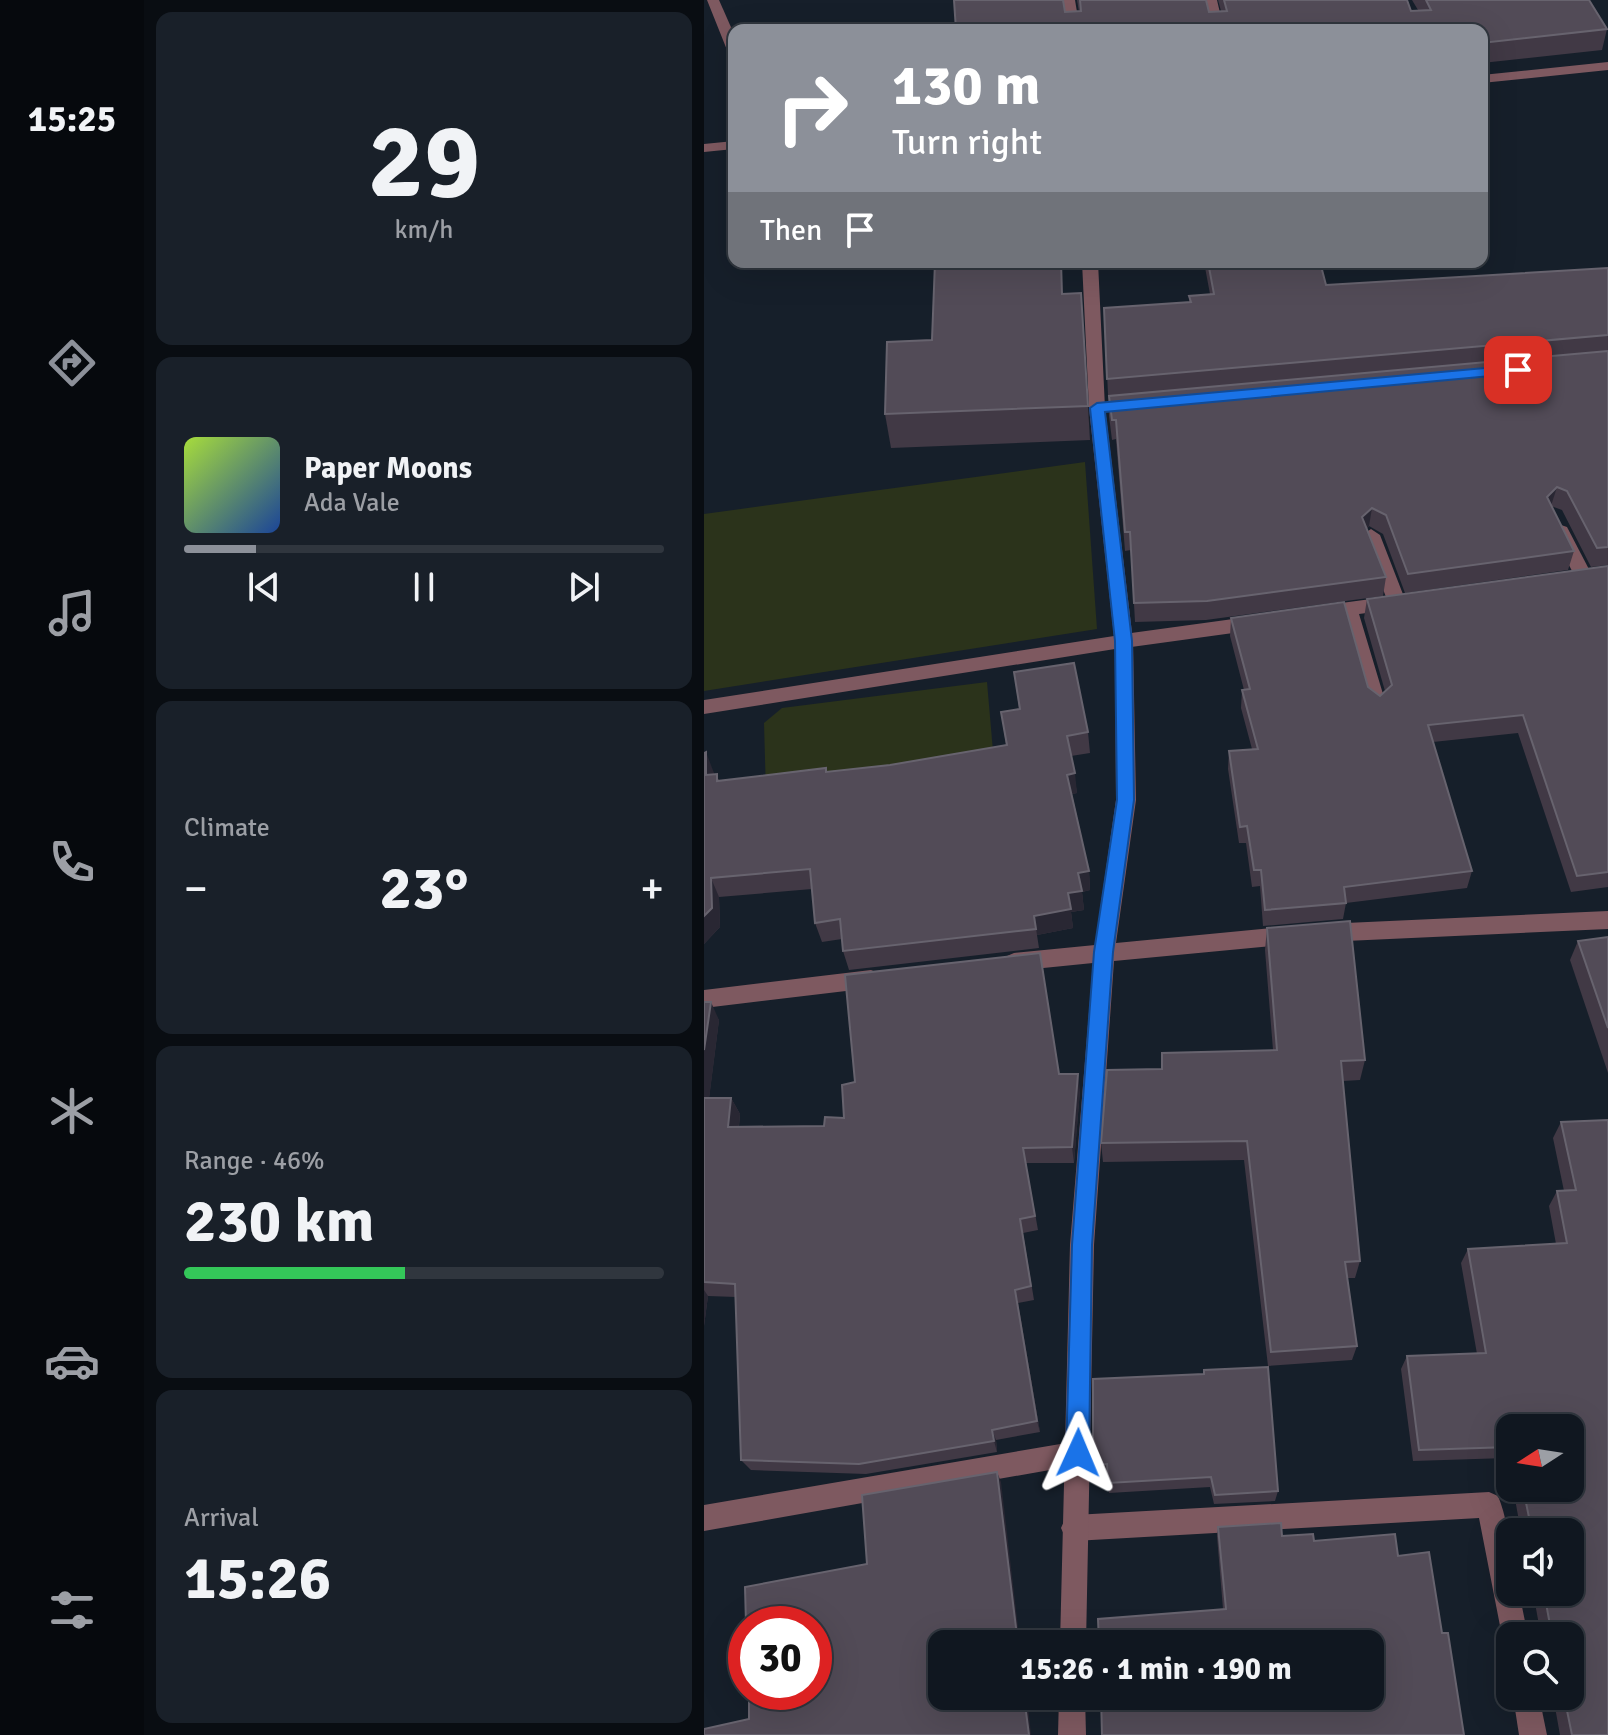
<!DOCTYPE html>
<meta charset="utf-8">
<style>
:root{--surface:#101720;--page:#192029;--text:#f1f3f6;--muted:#9c9fa5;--line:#30363e;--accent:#8c9099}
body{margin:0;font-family:Signika,sans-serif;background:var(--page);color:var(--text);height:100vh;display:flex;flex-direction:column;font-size:30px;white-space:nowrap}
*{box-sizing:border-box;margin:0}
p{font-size:26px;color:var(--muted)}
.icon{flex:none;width:44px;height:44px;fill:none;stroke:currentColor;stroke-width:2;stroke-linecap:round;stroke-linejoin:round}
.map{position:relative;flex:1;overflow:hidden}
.sheet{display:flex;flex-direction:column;gap:12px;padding:12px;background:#090d12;width:560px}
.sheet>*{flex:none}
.banner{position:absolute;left:24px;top:24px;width:760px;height:244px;border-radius:16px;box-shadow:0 8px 32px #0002,0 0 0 2px var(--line);background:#8c9099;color:#fff;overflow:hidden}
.needle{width:52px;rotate:258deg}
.tools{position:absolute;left:792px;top:1414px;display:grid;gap:16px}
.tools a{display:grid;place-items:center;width:88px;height:88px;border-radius:16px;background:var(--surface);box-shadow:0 8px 32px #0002,0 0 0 2px var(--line);font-size:40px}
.speed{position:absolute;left:24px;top:1606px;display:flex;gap:16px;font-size:40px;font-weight:700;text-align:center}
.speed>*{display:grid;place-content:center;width:104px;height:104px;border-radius:50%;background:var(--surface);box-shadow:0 8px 32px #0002,0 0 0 2px var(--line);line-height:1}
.speed .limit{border:12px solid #d22;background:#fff;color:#111}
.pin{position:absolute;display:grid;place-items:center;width:68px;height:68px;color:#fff;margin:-34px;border-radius:16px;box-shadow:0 4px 12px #0006}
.me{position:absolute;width:88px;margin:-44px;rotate:1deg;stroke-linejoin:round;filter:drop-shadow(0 0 6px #0008)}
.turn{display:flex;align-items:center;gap:28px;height:168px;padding:0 32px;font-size:36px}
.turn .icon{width:104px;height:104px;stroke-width:2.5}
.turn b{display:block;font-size:56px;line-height:68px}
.then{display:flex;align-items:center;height:76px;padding:0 32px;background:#0003;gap:16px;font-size:30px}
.big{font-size:60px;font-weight:700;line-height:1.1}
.sheet .tile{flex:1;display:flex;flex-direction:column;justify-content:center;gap:12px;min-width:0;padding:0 28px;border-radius:16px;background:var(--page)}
.sheet .dial{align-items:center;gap:0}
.dial b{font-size:104px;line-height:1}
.song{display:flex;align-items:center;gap:24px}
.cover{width:96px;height:96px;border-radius:12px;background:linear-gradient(135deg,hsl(80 70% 55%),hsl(220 70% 35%))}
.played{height:8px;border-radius:4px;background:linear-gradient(90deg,var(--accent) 15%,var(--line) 15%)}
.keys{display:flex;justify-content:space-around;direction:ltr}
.heat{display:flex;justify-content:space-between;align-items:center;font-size:44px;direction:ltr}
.charge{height:12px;border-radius:6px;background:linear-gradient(90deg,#34c759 46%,var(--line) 0)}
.trip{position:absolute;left:224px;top:1630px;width:456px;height:80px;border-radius:16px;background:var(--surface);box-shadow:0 8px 32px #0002,0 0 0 2px var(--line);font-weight:700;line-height:80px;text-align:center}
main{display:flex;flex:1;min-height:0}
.tab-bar{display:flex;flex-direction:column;width:144px;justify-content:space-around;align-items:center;background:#06090d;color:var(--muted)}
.tab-bar .icon{width:56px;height:56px}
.tab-bar .on{color:var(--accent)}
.tab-bar b{font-size:36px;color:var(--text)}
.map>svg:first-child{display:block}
.green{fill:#2b331b}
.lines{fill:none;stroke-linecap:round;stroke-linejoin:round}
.lane{fill:#7e5960;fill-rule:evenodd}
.street{fill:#7e5960;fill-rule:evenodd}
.wall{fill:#413945}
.shaded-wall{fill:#292733}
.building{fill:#524b57;stroke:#67636e;stroke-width:2}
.route{fill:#1a73e8;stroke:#114b97;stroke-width:2}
</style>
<main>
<nav class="tab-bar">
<b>15:25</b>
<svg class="icon on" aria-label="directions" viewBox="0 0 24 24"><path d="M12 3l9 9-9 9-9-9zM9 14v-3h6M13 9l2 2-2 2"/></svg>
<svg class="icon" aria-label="music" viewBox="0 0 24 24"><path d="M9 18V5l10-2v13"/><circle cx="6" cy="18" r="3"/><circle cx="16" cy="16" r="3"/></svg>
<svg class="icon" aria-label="phone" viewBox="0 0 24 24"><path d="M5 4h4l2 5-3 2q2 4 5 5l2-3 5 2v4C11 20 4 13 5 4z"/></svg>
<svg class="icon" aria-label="climate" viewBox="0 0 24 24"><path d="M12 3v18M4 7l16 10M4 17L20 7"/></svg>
<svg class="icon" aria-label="car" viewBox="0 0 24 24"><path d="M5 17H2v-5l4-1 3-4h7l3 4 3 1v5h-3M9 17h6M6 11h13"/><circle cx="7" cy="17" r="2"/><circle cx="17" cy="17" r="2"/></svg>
<svg class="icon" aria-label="filters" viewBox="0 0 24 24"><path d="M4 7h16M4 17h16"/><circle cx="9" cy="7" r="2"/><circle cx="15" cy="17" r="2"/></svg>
</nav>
<section class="sheet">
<div class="tile dial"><b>29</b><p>km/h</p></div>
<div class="tile">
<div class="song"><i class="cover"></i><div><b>Paper Moons</b><p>Ada Vale</p></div></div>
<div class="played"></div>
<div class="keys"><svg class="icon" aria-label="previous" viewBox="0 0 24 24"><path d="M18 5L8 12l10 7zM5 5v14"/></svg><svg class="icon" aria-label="pause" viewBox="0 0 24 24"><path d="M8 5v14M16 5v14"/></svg><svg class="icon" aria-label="next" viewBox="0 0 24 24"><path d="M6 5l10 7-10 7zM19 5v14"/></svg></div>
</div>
<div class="tile"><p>Climate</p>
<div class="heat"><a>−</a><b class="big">23°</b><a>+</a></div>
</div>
<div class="tile"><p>Range · 46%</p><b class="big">230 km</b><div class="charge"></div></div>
<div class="tile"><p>Arrival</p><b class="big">15:26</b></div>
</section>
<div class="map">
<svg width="904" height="1735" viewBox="0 0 904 1735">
<rect width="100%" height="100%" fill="#161f2a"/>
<g class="green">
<polygon points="381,462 393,629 0,691 0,514"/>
<polygon points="283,682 290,763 62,794 60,723 78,708"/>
</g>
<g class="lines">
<g class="lane">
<polygon points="501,0 513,0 520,30 506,30"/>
<polygon points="857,525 863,527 889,577 886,582 874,582 871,577 848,531"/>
<polygon points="667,529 676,535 702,602 693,609 655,614 682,704 673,711 664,704 638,616 615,620 606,613 615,606 682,597 658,535"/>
<polygon points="551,616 560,623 551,630 420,648 411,641 420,634"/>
<polygon points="374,1441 383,1444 386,1453 383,1462 374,1465 0,1531 0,1505"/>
<path d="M785,1492L794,1496C807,1527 806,1560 806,1592H815L824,1636H806V1647L798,1636L775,1518L370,1541L361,1537L357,1528L361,1519L370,1515Z"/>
<polygon points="809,1696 835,1696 843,1735 815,1735"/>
</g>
<g class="street">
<polygon points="3,0 15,0 30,34 30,54 23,50"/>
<polygon points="359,0 371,0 376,30 362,30"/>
<polygon points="904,62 904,70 778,83 778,75"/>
<polygon points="30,141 30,149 0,152 0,144"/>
<polygon points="378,262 394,262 401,408 429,641 432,800 412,943 588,926 595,929 598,935 595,941 588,944 410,961 390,1245 382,1644 356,1644 366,1245 389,963 310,971 303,968 300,962 303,956 310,953 391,945 412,800 411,649 0,714 0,700 410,636 385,408"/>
<polygon points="904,911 904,929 620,942 613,939 610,933 613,927 620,924"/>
<polygon points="167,970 174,973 177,979 174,985 167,988 0,1008 0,990"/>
<polygon points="355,1696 381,1696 382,1735 354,1735"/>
</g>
</g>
<g class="wall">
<polygon points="373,0 502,0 505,12 517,11 514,0 703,0 707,11 714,10 708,0 885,0 903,29 898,50 778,63 778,30 361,12 375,12"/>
<polygon points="500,262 616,262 622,285 904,268 904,565 887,567 858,510 847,506 870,551 864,570 701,593 679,534 665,526 663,529 682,577 679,596 502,620 431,622 427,550 421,551 412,439 408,440 405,416 400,308 485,303 485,296 506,294"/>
<polygon points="359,294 384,406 386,440 187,448 181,414 228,340"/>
<polygon points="904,566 904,887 867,892 814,733 729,742 768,871 763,888 642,903 639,919 559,926 556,886 548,887 542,843 535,843 524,769 525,751 548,749 537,708 538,690 540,690 526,636 527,618 664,687 676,696 681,691 660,618 663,599"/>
<polygon points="310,672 384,732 386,753 367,756 373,793 368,794 385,871 386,890 378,892 380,910 367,912 369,928 333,935 335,948 145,970 139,951 138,939 118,942 111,923 108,889 15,897 16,927 0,944 0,753 10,774 16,781 123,772 186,765 302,745 297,712 315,709"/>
<polygon points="563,928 661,1060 656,1080 639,1081 656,1261 651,1278 643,1278 653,1346 648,1360 564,1366 540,1160 399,1162 397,1143 569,1050 561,950"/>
<polygon points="904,937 904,1073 866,960 874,941"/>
<polygon points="0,1002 15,1020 5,1098 27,1098 36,1114 35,1127 120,1126 140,1118 355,1074 376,1090 370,1163 322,1163 334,1230 319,1233 330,1300 314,1303 336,1432 292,1440 293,1452 162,1474 47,1470 37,1460 32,1297 4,1296 0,1326"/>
<polygon points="904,1120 904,1735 856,1735 849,1696 866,1696 866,1636 837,1636 829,1592 866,1592 866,1532 817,1532 809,1488 866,1488 806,1428 806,1473 803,1458 709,1461 697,1369 703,1356 773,1354 757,1263 764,1249 852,1244 845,1206 853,1191 860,1191 849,1138 857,1122"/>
<polygon points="389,1379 574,1491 571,1501 510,1504 506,1487 405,1493 403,1475 391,1475 389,1465"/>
<polygon points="514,1527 610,1541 694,1556 738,1633 519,1609 513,1536"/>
</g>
<g class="shaded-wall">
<polygon points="853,487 847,506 843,497"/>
<polygon points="668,508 665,526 655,536 658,517"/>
<polygon points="2,752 10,773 11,795 2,775"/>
<polygon points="371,773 373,793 365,795 363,775"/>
<polygon points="385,871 386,890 378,892 380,910 367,912 369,928 333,935 330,916 364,893 374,873"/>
<polygon points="7,878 15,897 16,927 0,944 0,916"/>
<polygon points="7,1002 15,1020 3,1115 0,1110 0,1050"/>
<polygon points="374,1074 376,1090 370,1163 368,1147"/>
<polygon points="27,1098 36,1114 33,1143 24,1127"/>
<polygon points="0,1290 4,1296 0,1326"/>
<polygon points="311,1290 314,1303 336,1432 333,1421"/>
<polygon points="288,1430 292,1440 293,1452 290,1441"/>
<polygon points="293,1472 297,1482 316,1644 314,1644"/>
<polygon points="320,1696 323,1696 327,1735 325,1735"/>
</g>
<g class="building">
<polygon points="250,0 359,0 361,12 377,11 376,0 502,0 505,12 523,11 520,0 703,0 707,11 727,10 722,0 885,0 903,29 778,43 778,30 252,30"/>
<polygon points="231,262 357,262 358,294 377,293 384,406 181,414 183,342 228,340"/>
<polygon points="504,262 616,262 622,285 904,268 904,335 403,379 400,308 487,302 485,296 510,294"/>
<polygon points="904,351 904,547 893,548 863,491 853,487 843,497 870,551 704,574 682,515 668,508 658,517 682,577 503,601 430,603 426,532 421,532 412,420 408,420 405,396"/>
<polygon points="904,566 904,872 873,876 819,715 724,725 768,871 640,887 642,903 561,910 557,870 550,870 543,826 536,827 525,751 554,749 538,690 546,689 527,618 640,602 664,687 676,696 688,685 663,599"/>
<polygon points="370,663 384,732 363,736 371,773 363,775 385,871 374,873 378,891 364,893 367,909 330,916 332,929 139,951 136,919 111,923 106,869 7,878 8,908 0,916 0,753 2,752 2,775 13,774 13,781 122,768 122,772 186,765 303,745 297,712 316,709 310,672"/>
<polygon points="646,921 661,1060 637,1061 656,1261 641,1262 653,1346 567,1352 543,1141 397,1143 403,1070 458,1069 458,1053 573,1050 563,928"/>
<polygon points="904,937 904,1028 874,941"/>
<polygon points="336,953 355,1074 374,1074 368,1147 319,1148 331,1216 316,1219 327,1286 311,1290 333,1421 288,1430 290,1441 155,1464 37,1460 31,1284 0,1282 0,1098 27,1098 24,1127 120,1126 121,1117 140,1118 138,1085 151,1082 141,975"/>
<polygon points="0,1002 7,1002 0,1050"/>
<polygon points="904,1120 904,1735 868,1735 860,1696 866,1696 866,1636 848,1636 840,1592 866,1592 866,1532 828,1532 819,1488 866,1488 866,1428 806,1428 806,1447 715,1450 703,1356 782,1353 764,1249 863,1243 853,1191 872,1190 857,1122"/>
<polygon points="564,1367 574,1491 511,1495 507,1477 404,1483 403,1464 389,1465 389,1379 500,1374 500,1370"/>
<polygon points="293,1472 314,1644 238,1644 238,1696 320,1696 325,1735 0,1735 0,1729 45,1719 45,1692 110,1692 110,1624 42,1624 41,1587 163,1564 158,1495"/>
<polygon points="577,1523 578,1536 609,1534 610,1541 691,1534 694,1556 725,1552 738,1633 744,1633 760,1735 398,1735 397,1696 666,1696 666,1644 395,1644 394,1619 522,1609 514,1527"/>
</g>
<polygon class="route" points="814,365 819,366 819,373 401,412 428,641 430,800 409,952 388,1245 385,1453 382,1461 374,1464 366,1461 362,1453 368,1245 390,952 413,800 411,641 386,408 393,403"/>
</svg>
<div class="tools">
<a><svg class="needle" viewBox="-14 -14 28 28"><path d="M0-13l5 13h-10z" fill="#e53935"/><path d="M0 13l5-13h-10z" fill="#9c9fa5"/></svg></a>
<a><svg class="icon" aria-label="sound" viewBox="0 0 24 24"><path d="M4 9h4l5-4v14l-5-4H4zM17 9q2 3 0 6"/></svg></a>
<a><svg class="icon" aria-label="search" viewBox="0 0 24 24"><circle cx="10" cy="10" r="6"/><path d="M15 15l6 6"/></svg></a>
</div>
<div class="speed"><div class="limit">30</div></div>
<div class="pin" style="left:814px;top:370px;background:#d93025"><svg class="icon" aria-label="arrive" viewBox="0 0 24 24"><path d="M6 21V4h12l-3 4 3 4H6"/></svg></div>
<svg class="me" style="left:374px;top:1453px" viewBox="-20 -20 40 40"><path d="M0-17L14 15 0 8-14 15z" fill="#1a73e8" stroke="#fff" stroke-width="4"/></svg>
<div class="trip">15:26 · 1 min · 190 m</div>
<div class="banner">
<div class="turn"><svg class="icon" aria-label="right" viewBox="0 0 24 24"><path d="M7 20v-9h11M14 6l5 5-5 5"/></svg><div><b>130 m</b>Turn right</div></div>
<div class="then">Then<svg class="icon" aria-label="arrive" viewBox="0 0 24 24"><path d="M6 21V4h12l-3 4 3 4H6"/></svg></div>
</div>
</div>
</main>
